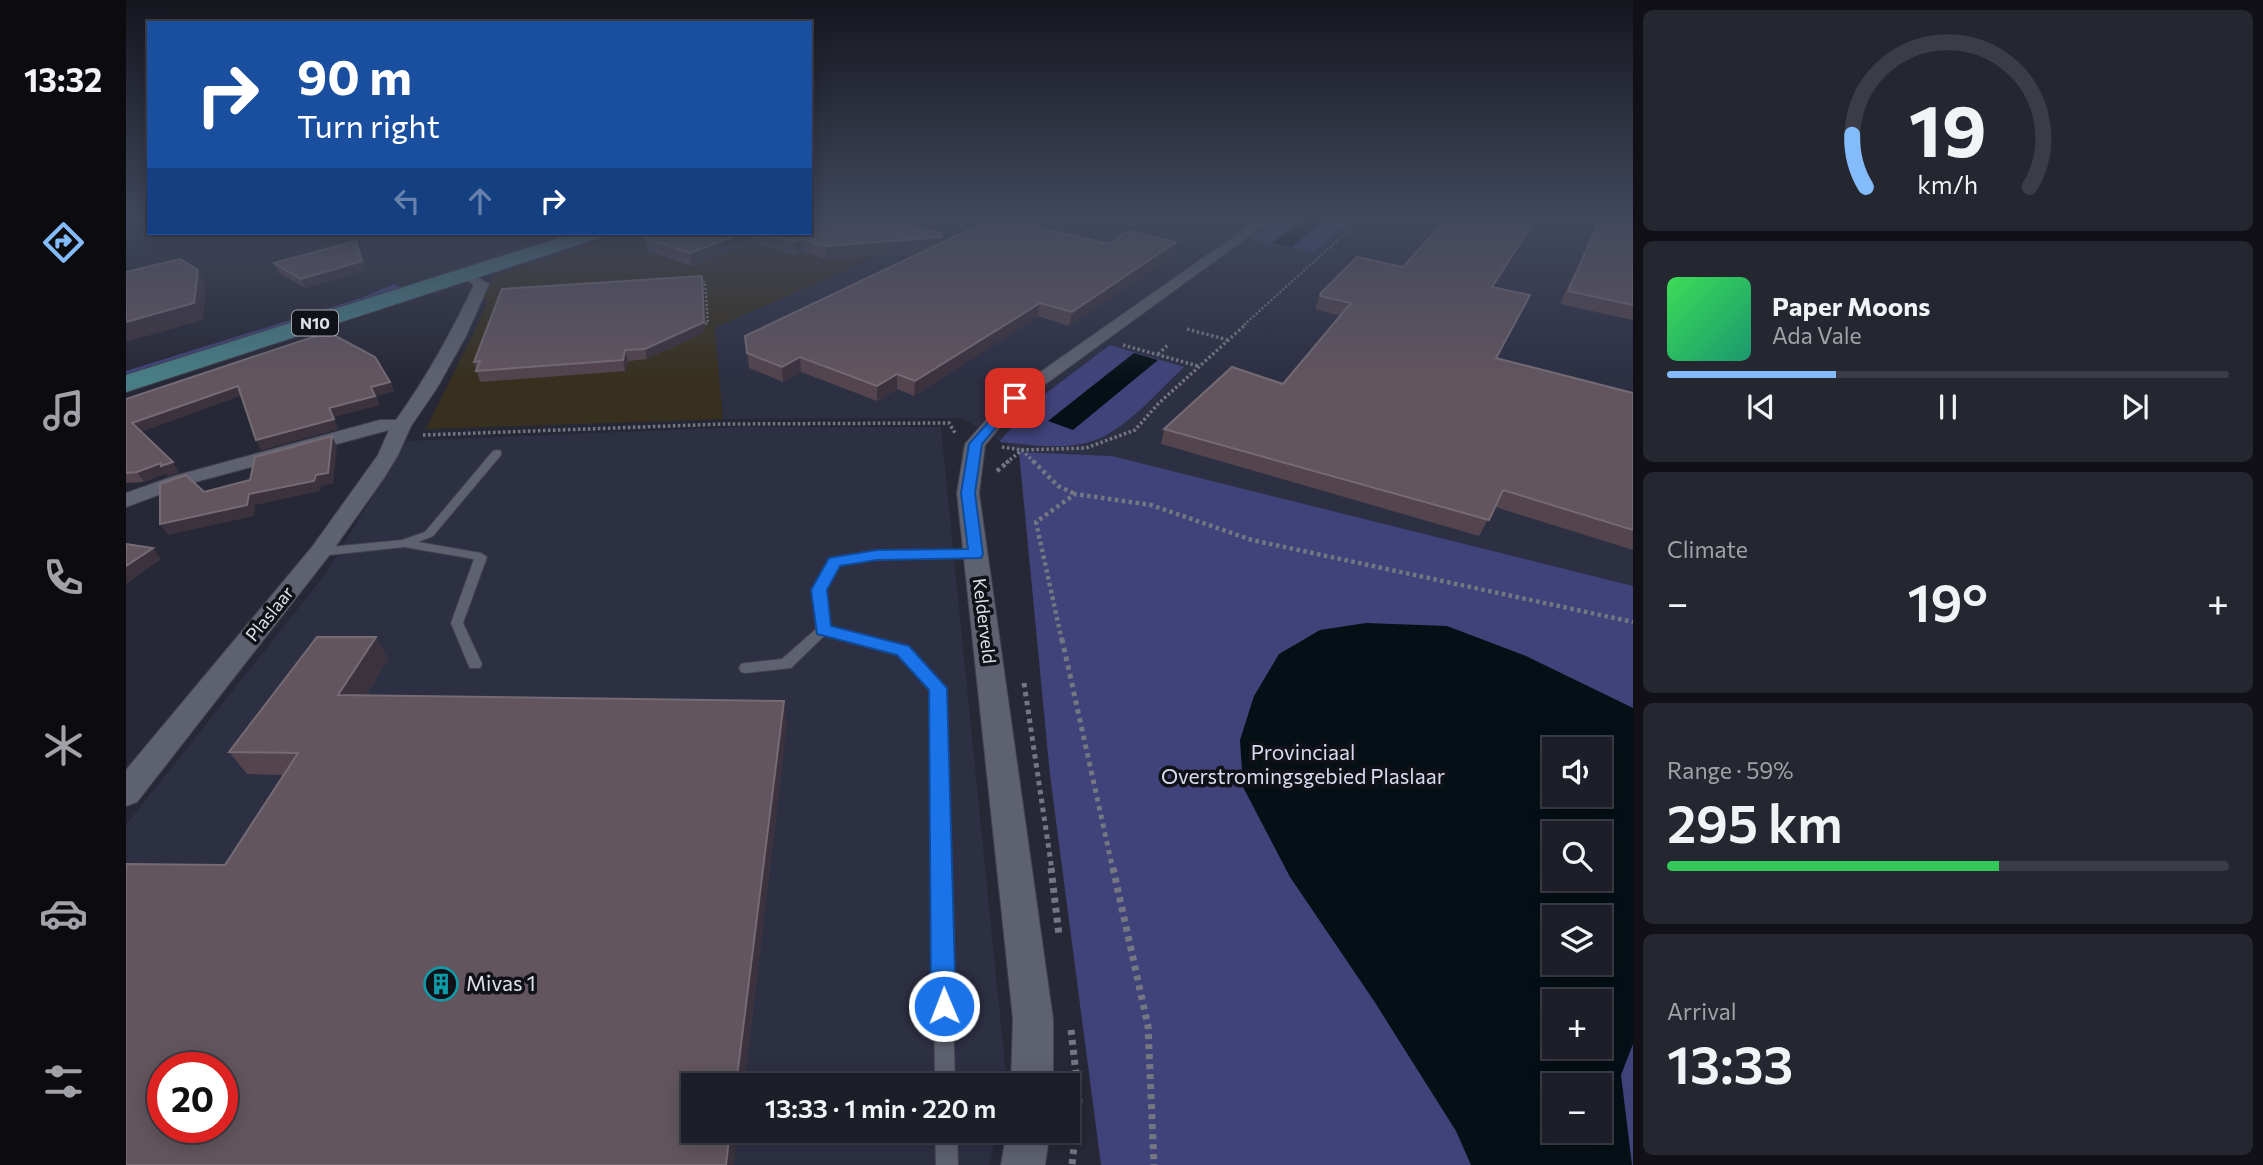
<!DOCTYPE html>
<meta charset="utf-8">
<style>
:root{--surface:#1d1e28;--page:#252730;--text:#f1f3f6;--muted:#a0a2a8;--line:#3b3c45;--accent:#84bcfb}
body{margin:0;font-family:Commissioner,sans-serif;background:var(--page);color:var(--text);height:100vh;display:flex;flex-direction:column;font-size:26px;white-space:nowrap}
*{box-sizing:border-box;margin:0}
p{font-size:23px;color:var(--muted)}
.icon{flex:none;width:38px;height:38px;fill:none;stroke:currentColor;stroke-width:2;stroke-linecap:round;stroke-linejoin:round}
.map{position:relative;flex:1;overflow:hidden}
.details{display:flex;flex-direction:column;gap:10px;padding:10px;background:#101016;width:630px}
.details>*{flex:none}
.hud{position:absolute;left:21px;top:21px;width:665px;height:214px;border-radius:0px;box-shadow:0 4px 18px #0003,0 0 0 2px var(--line);background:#1a4fa0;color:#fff;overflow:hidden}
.buttons{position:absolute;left:1416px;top:737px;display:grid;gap:14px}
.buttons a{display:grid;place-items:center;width:70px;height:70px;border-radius:0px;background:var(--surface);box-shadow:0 4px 18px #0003,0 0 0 2px var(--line);font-size:35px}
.speed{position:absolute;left:21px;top:1052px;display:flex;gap:14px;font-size:35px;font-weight:700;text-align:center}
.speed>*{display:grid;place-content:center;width:91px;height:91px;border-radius:50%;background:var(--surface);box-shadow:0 4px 18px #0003,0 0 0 2px var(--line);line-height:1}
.speed .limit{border:10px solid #d22;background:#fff;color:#111}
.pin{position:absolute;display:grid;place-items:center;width:60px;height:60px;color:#fff;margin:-30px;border-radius:14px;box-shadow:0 4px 10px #0006}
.me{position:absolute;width:77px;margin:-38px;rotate:359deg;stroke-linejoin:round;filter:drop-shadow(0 0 5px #0008)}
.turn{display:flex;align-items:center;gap:24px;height:147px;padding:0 35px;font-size:32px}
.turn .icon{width:91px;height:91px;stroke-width:2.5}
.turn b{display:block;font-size:49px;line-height:60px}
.lanes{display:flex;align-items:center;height:66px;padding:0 35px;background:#0003;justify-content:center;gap:35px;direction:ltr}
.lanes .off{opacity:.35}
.big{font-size:52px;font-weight:600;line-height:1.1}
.details .tile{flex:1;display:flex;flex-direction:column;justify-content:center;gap:10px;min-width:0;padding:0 24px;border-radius:10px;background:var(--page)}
.details .dial{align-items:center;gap:0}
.dial svg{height:182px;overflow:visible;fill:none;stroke:var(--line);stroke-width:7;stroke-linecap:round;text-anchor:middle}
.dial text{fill:var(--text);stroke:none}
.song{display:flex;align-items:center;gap:21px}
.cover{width:84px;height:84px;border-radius:10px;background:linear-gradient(135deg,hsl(130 70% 55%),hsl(160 70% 35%))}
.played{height:7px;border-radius:4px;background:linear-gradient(90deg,var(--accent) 30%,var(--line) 30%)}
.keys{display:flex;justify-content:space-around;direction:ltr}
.heat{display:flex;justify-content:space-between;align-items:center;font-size:38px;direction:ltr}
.charge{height:10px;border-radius:5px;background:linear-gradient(90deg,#34c759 59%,var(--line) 0)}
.trip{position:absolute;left:555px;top:1073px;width:399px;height:70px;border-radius:0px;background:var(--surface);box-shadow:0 4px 18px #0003,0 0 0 2px var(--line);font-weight:600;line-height:70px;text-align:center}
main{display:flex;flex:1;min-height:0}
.tabs{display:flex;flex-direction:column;width:126px;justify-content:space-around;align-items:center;background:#0c0c10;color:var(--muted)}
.tabs .icon{width:49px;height:49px}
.tabs .active{color:var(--accent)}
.tabs b{font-size:32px;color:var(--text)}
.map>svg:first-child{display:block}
.commercial{fill:#37301f}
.built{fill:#2d2f43;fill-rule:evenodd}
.green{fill:#40437a;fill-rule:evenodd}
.water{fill:#051016;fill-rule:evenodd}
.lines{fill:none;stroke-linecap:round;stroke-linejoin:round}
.service-casing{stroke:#42434e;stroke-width:2}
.minor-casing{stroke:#42434e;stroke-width:2}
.primary-casing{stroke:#42434e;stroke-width:2}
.path-far4{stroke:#747682;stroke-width:2.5;stroke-dasharray:2 2;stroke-linecap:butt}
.path-far3{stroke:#747682;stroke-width:3.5;stroke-dasharray:2.5 2.5;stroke-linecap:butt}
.path-far2{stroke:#747682;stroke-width:4.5;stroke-dasharray:3.5 3.5;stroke-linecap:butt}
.path-far1{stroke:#747682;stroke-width:5;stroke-dasharray:4.5 4.5;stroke-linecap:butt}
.path{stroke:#747682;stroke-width:7;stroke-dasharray:5 5;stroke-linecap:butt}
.service{fill:#5e6170;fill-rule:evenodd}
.minor{fill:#5e6170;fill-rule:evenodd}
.primary{fill:#487e86;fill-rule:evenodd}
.wall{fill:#53444d}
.shaded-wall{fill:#3b323d}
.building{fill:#62555e;stroke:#756b74;stroke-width:2;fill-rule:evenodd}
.route{fill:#1a73e8;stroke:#114b97;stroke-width:2}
.labels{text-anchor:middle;stroke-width:7;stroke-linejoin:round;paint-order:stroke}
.shield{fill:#111218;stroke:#a1a3ab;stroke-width:2}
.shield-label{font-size:16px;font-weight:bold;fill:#dfe1ea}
.street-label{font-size:18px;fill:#dfe1ea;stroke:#111218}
.near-park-label{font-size:21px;fill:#d9dcf0;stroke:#111218}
.near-poi-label{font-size:21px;fill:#dfe1ea;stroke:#111218;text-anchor:start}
</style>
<main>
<nav class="tabs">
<b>13:32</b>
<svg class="icon active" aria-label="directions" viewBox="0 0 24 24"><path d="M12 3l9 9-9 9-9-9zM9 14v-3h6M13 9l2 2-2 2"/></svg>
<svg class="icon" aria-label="music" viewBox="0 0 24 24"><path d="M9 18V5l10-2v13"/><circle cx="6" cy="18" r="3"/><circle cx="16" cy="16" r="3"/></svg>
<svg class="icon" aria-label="phone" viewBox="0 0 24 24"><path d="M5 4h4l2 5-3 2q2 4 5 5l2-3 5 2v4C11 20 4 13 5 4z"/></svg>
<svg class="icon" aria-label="climate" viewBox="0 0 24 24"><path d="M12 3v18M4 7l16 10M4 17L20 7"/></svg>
<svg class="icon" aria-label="car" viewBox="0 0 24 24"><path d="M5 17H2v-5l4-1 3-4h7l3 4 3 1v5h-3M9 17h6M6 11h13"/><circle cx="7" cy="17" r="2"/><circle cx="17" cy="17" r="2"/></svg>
<svg class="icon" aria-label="filters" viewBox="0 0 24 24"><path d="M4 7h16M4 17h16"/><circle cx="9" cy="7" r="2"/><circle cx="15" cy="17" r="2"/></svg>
</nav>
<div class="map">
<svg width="1507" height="1165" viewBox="0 0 1507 1165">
<rect width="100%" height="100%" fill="#272836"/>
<polygon class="commercial" points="684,218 837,218 589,328 597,419 300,429 352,324 362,300 357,298 369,276 496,233 684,233"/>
<g class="built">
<polygon points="837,218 1507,218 1507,586 986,456 893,452 836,418 597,419 589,328"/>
<path d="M618,427H815L881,1085H567V1130L871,1131L863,1165H0V825L201,572L280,441ZM37,1068H96V1127H37Z"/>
</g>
<g class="green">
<polygon points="1154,218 1227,218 1187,252 1125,239"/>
<polygon points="268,284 278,289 0,379 0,371 235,298"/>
<path d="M984,345L1058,367C1031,392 996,435 960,443C932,450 901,444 873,442L907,403Z"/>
<path d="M893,452L986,456L1507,586V1165H975L924,775ZM1428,749H1474V794H1428ZM1428,833H1474V878H1428ZM1428,917H1474V962H1428ZM1428,1001H1474V1046H1428ZM1428,1085H1474V1130H1428Z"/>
</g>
<g class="water">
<polygon points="1177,218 1201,218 1166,247 1146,243"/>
<polygon points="1008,353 1032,360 947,430 922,421"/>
<path d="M1240,623L1321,626L1400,656L1507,708V1044L1495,1075L1506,1165H1345L1330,1131L1248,1001L1164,877L1117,787L1114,740L1128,696L1153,654L1194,630ZM1428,749H1474V794H1428ZM1428,833H1474V878H1428ZM1428,917H1474V962H1428ZM1428,1001H1474V1046H1428ZM1428,1085H1474V1130H1428Z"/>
</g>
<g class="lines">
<defs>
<g id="service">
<polygon points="371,450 375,451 375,455 307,536 292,542 355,553 361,557 337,623 356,664 354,668 344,668 342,664 325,623 348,559 278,547 194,556 188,552 194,548 276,540 299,532 367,451"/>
<polygon points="850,550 856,554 854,557 751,559 712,565 699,590 703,627 781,648 819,688 829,1085 809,1085 805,690 771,655 699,635 665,668 620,673 615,672 613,668 615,664 620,663 656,659 690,629 687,590 704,559 751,551"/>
<polygon points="809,1130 831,1130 832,1165 810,1165"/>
</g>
<g id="minor">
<polygon points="1134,218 1148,218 895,402 859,445 853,493 927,1019 927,1085 885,1085 887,1019 831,493 839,444 883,394"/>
<path d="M340,271L363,284L340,336L311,388L285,426L272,455L258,478L202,557L11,802L0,806V770L186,547L252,455L263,430L62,484L0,507V493L48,476L254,420H270C301,377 325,333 348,285L333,275Z"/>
<polygon points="881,1130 924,1130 919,1165 875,1165"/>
</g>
<polygon id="primary" points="449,233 479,233 476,237 0,392 0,375"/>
</defs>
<use href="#service" class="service-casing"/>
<use href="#minor" class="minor-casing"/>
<use href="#primary" class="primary-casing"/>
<g class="path-far4">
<polyline points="573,283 579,282 582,323 574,325"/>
<polyline points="1118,325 1236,218"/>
</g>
<g class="path-far3">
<polyline points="574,325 579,324"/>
<polyline points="1061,329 1102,340"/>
<polyline points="997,345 1072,366"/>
<polyline points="1032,354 1042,345"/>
<polyline points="297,435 598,424 823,423 829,433"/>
<polyline points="876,447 896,450 909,463"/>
<polyline points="880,463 896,450 960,448 1009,430 1032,404 1120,324"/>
</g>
<g class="path-far2">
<polyline points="907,461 932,486 949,494"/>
<polyline points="871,471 883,461"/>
<polyline points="936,641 910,522 949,494 1025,505 1126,540 1507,622"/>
</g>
<g class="path-far1">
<polyline points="936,639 987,870"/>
<polyline points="898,683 926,870"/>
</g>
<g class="path">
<polyline points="925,868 933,935"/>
<polyline points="987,868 1022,1026 1028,1165"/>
<polyline points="945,1030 953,1100 946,1165"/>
</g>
<use href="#service" class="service"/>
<use href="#minor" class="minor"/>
<use href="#primary" class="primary"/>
</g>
<g class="wall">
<polygon points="1321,218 1412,218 1368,287 1371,359 1507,393 1507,550 1369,507 1353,536 1035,444 1038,429 1157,384 1215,316 1189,309 1195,293 1277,267"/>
<polygon points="1474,218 1507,218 1507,320 1434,304"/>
<polygon points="534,233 816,234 816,243 982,244 1048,255 943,326 912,316 788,396 771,389 751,401 675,372 657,382 623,368 619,336 796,252 700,259 677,252 670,255 627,242 566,266 522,251 519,238"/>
<polygon points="230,241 239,270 179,288 152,272 148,263"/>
<polygon points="577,286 579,332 521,359 502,361 499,371 354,382 348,362"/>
<polygon points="264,382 268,391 250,396 253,405 207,417 212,429 135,450 130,440 115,395 14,432 53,472 42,476 40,473 18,482 0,483 0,399"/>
<polygon points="250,637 262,659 240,695 661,723 618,1085 567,1085 99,865 158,775 121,774 103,752"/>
</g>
<g class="shaded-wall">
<polygon points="1410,218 1412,218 1360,300 1366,287"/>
<polygon points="617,233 626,233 627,242 566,266 564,253"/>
<polygon points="816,237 815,250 700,259 700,246"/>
<polygon points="676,239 677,252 670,255 669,242"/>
<polygon points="230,241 239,270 179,288 175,279"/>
<polygon points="1050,242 1048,255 943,326 946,312"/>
<polygon points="72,270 80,286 77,320 0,342 0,322"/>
<polygon points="576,276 579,332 521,359 519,349"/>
<polygon points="914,303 912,316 788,396 789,381"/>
<polygon points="499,350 502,361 499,371 497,360"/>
<polygon points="674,357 675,372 657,382 656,367"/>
<polygon points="771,374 771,389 751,401 751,386"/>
<polygon points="264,382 268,391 250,396 253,405 207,417 212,429 135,450 130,440 203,408 245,387"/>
<polygon points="112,386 117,395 12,433 6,423"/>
<polygon points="206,436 211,447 207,483 195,486 194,491 129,505 128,516 42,535 34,524 123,494"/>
<polygon points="47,462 53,472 42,476 40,473 18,482 11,472 35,463"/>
<polygon points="27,548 35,559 0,584 0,566"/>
<polygon points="250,637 262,659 226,717 212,695"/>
<polygon points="658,701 661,723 618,1085 610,1085"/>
<polygon points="604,1130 612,1130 608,1165 600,1165"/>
</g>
<g class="building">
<polygon points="684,218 755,218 816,234 816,237 700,246 676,239 669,242 637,233 684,233"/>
<polygon points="868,218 876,218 982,244 1002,231 1050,242 946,312 914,303 789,381 771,374 751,386 674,357 656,367 621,353 619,336"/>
<polygon points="1321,218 1410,218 1366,287 1404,295 1370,358 1507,393 1507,530 1377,490 1363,520 1038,429 1106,367 1157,384 1225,303 1194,296 1195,293 1231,257 1277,267"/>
<polygon points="1475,218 1507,218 1507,305 1442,291"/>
<polygon points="534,233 617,233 564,253 519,238"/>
<polygon points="230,241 236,261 175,279 148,263"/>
<polygon points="54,259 72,270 68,303 0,322 0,272"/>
<polygon points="576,276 578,322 519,349 499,350 497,360 350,371 354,361 348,362 376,289"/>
<polygon points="202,332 249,357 264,382 245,387 249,396 203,408 208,419 130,440 112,386 6,423 47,462 35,466 35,463 11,472 0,473 0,399"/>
<polygon points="206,436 202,473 190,475 188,481 123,494 121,505 34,524 34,484 60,475 78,492 124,480 129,457"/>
<polygon points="0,544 27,548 0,566"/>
<path d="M191,637H250L212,695L658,701L610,1085H567V1130H604L600,1165H0V864L99,865L172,753L103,752ZM37,1068H96V1127H37Z"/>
</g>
<linearGradient id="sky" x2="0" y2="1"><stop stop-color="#15161e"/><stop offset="0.57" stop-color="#41485d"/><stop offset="1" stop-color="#41485d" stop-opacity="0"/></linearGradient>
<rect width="1507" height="381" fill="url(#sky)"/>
<polygon class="route" points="885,396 895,398 856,444 849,493 857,554 855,558 751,560 714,566 701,590 705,626 783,646 821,688 830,1006 826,1014 818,1018 809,1014 805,1006 803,690 771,655 691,634 685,590 703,558 708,557 751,550 842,549 835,493 843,444"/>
<defs>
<symbol id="building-ring" viewBox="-11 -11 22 22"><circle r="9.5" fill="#111218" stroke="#0f9aa8" stroke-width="1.5"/><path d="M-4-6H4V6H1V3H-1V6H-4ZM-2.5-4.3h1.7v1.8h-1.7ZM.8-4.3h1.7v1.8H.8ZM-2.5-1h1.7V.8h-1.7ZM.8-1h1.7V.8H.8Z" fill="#0f9aa8"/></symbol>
</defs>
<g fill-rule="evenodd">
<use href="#building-ring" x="296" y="965" width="38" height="38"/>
</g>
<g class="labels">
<rect class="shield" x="166" y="310.5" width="46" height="25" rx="5"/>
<g class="shield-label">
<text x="189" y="329">N10</text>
</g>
<g class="street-label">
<text transform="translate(144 614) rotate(-51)" y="6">Plaslaar</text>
<text transform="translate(858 621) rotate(83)" y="6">Kelderveld</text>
</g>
<g class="near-park-label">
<text x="1177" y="760">Provinciaal<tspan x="1177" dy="24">Overstromingsgebied Plaslaar</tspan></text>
</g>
<g class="near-poi-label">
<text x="340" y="991">Mivas 1</text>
</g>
</g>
</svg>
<div class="buttons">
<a><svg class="icon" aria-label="sound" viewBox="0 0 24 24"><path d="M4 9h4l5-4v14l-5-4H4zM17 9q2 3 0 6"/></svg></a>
<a><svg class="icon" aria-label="search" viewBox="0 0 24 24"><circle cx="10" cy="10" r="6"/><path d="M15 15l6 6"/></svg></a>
<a><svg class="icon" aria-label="layers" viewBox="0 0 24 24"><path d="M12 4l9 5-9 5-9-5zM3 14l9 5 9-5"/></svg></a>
<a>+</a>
<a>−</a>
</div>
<div class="speed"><div class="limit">20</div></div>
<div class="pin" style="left:889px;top:398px;background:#d93025"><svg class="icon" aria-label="arrive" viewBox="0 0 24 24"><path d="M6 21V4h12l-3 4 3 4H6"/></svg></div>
<svg class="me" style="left:818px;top:1006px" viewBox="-20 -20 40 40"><circle r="17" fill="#1a73e8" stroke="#fff" stroke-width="3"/><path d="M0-11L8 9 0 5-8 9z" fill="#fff"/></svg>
<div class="trip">13:33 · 1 min · 220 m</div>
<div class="hud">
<div class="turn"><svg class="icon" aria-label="right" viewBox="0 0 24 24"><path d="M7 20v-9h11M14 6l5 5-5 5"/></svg><div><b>90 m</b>Turn right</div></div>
<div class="lanes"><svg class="icon off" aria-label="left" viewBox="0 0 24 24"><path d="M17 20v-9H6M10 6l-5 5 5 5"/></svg><svg class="icon off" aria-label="ahead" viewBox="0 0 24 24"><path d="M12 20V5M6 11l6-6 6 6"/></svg><svg class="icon" aria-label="right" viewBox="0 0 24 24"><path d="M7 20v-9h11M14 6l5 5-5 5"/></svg></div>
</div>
</div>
<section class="details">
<div class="tile dial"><svg viewBox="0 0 100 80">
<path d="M14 69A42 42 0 1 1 86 69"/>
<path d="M14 69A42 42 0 0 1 8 46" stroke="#84bcfb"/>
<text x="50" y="56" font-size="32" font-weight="700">19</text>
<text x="50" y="72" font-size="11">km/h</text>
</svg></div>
<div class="tile">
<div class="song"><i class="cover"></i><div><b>Paper Moons</b><p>Ada Vale</p></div></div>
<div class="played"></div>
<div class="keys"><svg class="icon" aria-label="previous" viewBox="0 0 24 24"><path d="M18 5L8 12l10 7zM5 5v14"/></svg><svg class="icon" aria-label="pause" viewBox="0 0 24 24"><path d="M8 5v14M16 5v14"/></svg><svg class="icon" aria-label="next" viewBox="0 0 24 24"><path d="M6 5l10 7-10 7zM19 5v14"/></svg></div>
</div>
<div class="tile"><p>Climate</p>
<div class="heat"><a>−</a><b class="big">19°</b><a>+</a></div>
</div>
<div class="tile"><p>Range · 59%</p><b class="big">295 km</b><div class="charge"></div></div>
<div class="tile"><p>Arrival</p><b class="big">13:33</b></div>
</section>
</main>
